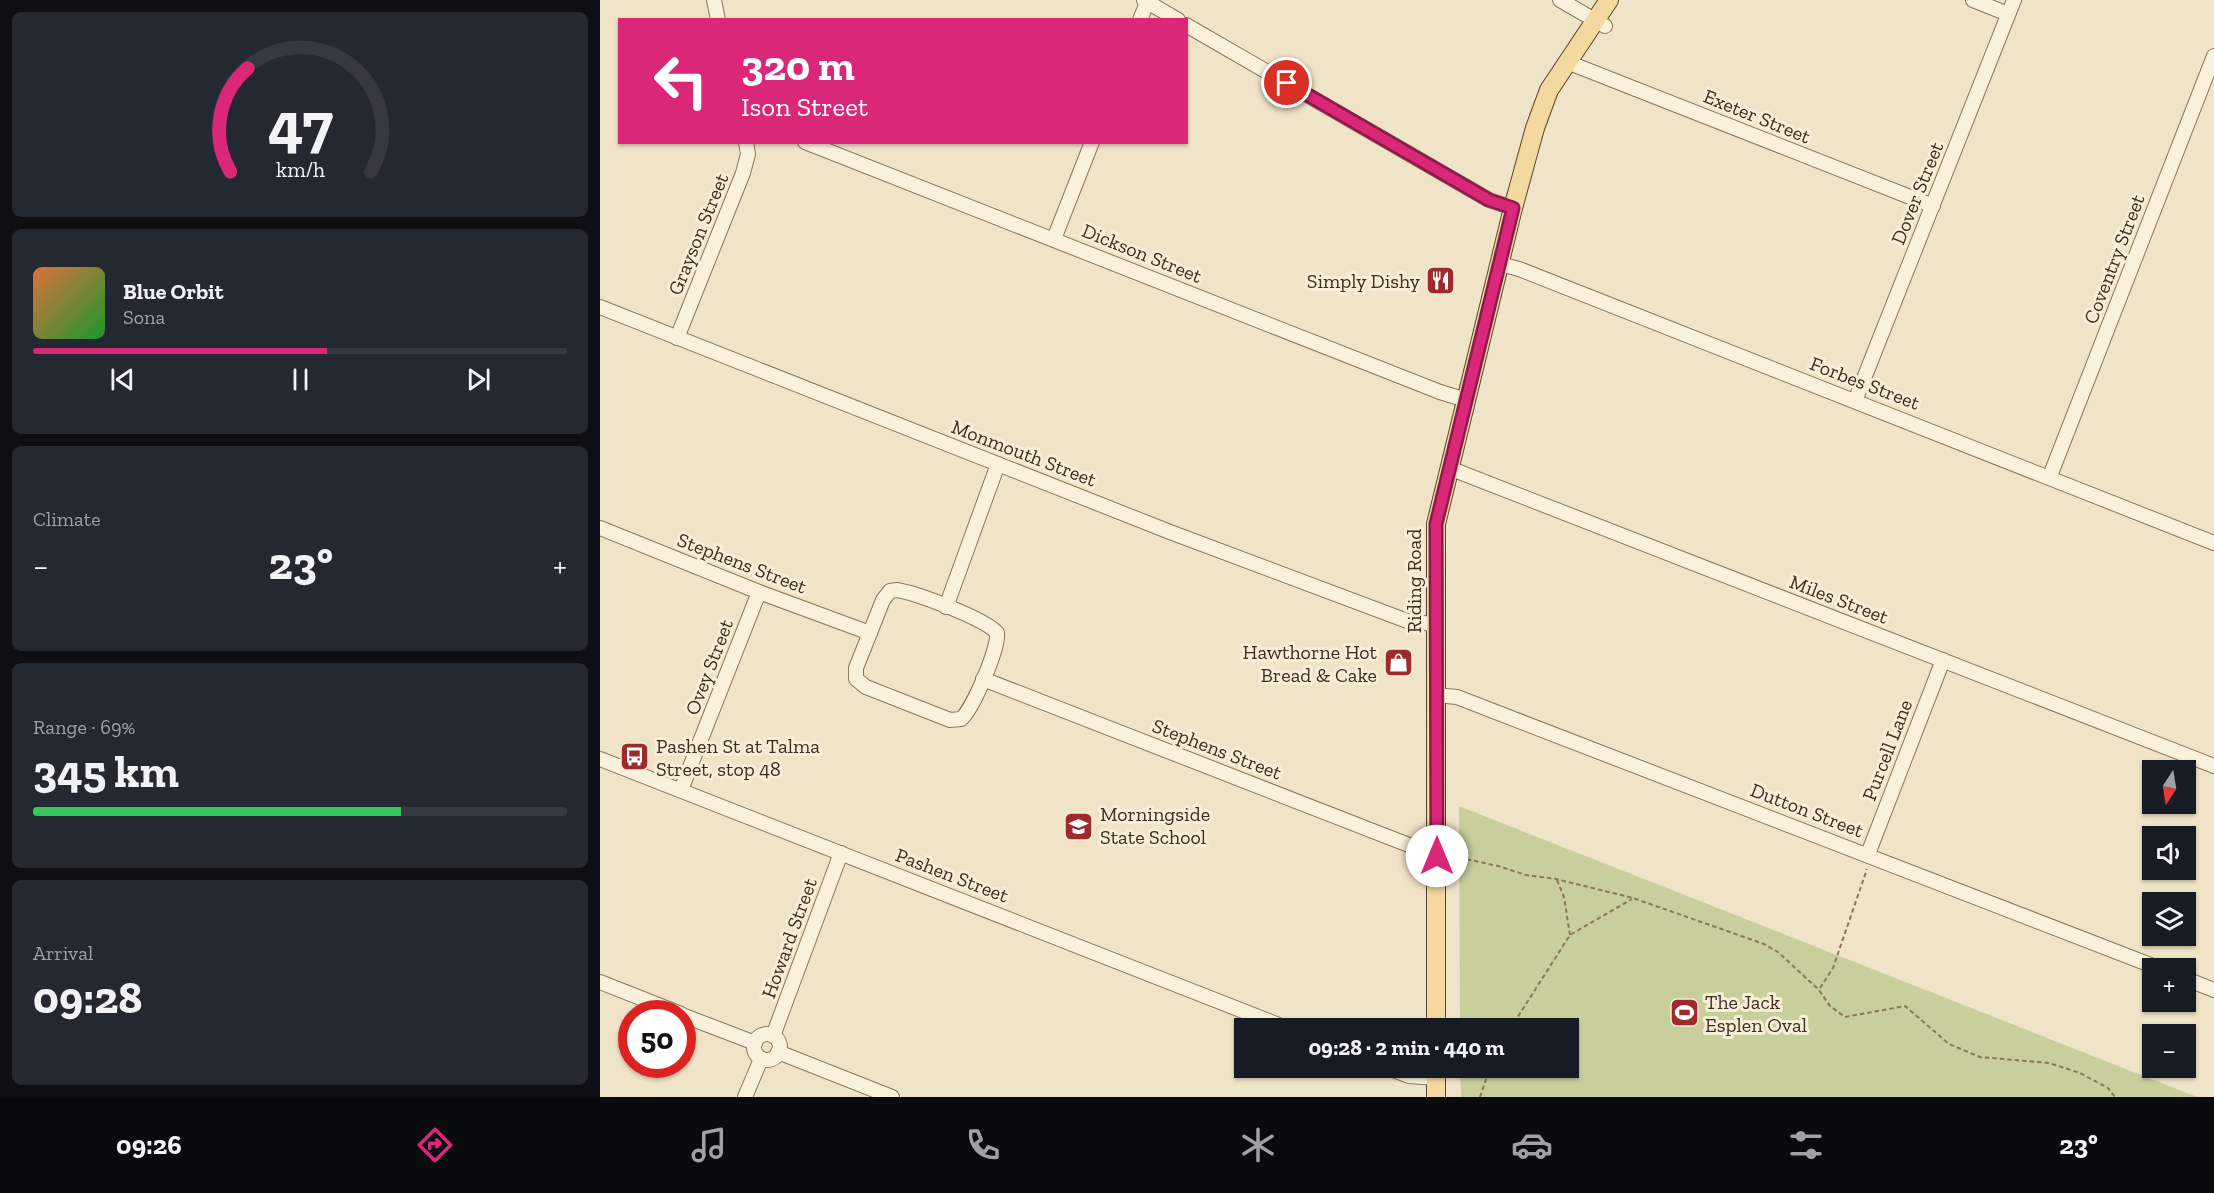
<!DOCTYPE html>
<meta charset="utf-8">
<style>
:root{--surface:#171b24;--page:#242831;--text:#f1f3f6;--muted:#9ea1a6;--line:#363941;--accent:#db2777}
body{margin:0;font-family:"Zilla Slab",serif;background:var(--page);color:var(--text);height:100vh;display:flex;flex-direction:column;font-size:22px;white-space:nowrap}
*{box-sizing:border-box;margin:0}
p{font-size:20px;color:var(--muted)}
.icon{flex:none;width:33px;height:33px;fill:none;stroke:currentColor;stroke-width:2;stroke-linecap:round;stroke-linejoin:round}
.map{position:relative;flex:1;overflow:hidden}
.details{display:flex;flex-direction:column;gap:12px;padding:12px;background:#0d0f14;width:600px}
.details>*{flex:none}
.guide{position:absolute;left:18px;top:18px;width:570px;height:126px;border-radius:0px;box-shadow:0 2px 4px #0004;background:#db2777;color:#fff;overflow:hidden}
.needle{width:39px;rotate:192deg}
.controls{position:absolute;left:1542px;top:760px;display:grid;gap:12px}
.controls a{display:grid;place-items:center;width:54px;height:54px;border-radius:0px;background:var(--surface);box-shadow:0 2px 4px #0004;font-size:30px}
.speed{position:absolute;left:18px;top:1000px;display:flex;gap:12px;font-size:30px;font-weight:700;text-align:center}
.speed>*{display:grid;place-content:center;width:78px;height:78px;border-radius:50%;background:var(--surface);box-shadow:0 2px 4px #0004;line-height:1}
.speed .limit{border:9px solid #d22;background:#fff;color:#111}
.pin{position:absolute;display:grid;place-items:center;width:51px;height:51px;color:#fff;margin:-26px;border:3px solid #fff;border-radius:50%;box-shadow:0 2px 6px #0007}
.me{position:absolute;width:66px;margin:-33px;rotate:0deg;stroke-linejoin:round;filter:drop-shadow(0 0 4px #0008)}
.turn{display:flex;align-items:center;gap:21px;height:126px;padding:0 24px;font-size:27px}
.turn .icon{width:78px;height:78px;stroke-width:2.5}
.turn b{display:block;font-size:42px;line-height:51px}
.big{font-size:45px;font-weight:700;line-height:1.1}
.details .tile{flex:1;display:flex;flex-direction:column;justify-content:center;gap:9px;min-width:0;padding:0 21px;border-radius:9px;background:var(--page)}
.details .dial{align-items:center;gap:0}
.dial svg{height:156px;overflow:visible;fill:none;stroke:var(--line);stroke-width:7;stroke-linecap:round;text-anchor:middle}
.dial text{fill:var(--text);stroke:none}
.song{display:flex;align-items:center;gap:18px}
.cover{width:72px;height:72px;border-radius:9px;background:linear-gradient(135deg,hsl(20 70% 55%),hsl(130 70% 35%))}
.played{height:6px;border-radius:3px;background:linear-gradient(90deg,var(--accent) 55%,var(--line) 55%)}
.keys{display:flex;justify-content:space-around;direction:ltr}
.heat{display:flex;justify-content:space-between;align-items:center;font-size:33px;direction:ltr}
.charge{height:9px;border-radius:4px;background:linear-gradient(90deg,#34c759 69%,var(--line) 0)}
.trip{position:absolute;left:634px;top:1018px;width:345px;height:60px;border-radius:0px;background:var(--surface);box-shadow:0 2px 4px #0004;font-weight:700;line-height:60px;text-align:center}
.menu{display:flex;height:96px;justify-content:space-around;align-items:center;background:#090b0e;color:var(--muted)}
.menu .icon{width:42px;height:42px}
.menu .selected{color:var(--accent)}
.menu b{font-size:27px;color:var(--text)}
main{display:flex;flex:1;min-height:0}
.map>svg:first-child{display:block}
.green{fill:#c9cf9b}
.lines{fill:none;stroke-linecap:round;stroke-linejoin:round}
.minor-casing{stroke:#8d765c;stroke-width:16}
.major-casing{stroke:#5b4430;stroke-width:20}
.path{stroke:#8d765c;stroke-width:2;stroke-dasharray:4.5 3;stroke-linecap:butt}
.minor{stroke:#faf1dc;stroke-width:14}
.major{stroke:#f3d9a0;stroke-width:18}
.route-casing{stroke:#8e194d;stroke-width:15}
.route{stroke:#db2777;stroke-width:10}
.labels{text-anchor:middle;stroke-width:6;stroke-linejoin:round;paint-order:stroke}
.street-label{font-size:20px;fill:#3d2e20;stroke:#f7eed8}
.poi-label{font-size:20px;fill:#3d2e20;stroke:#f7eed8;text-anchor:start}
</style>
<main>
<section class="details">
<div class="tile dial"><svg viewBox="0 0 100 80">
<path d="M14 69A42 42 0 1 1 86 69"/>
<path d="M14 69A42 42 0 0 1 23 16" stroke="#db2777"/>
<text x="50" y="56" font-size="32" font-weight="700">47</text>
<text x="50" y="72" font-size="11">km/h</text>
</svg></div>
<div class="tile">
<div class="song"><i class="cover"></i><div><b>Blue Orbit</b><p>Sona</p></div></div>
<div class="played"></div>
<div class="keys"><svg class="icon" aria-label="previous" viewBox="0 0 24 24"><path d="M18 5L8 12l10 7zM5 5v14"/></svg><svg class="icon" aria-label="pause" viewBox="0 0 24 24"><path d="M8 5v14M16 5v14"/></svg><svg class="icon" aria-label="next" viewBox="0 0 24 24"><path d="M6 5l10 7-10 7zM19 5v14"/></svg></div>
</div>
<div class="tile"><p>Climate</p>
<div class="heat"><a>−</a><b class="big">23°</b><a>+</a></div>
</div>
<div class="tile"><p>Range · 69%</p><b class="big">345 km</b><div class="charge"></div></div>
<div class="tile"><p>Arrival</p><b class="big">09:28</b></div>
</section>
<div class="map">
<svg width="1614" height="1097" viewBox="0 0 1614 1097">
<rect width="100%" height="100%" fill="#f0e4c8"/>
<polygon class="green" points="859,806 1597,1097 861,1097 860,1068 969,1068 969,1029 860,1029"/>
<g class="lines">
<defs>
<g id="minor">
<polyline points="114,0 118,20"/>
<polyline points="544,0 578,20"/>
<polyline points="960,0 1005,26"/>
<polyline points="1373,0 1408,14"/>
<polyline points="540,20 548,0"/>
<polyline points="586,25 889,200 913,208"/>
<polyline points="967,62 1333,206"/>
<polyline points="205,142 840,392 866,400"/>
<polyline points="454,239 492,142"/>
<polyline points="900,264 919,269 1614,543"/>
<polyline points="0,307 570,532 810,622 836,624"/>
<polyline points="77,338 143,173 148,154 146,142"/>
<polyline points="1255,401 1414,0"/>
<polyline points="849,468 1614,766"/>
<polyline points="1450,476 1614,56"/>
<polyline points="0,528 159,592 270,633"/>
<path d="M297,590C316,593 386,619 397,633C399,648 373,709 361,719L350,720L266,687L256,679V668L283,600L290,591Z"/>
<polyline points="346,607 398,464"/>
<polyline points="383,679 837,856"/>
<polyline points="836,695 857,697 1561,969"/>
<polyline points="0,759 689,1029"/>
<polyline points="81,790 159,592"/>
<polyline points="1268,854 1343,660"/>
<polyline points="1586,979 1614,990"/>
<polyline points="0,982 81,1014"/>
<polyline points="82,1015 155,1043"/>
<circle cx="167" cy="1047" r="13"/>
<polyline points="173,1036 241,853"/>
<polyline points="178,1052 292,1097"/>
<polyline points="788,1068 809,1076 836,1078"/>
<polyline points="145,1097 161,1059"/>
</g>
<g id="major">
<polyline points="836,1029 836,524 913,208 935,128 949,90 1009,0"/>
<polyline points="836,1068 836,1097"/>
</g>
</defs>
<use href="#minor" class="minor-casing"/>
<use href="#major" class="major-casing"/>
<g class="path">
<polyline points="852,856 898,866 926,875 956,879 1033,898 1164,944 1178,952 1219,990 1230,1006 1245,1017 1305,1006 1349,1044 1380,1057 1449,1063 1480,1073 1508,1088 1515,1097"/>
<polyline points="957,880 964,897 970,935"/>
<polyline points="1220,988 1233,968 1267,869"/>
<polyline points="910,1029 970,935 1032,899"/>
<polyline points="880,1097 890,1068"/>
</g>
<use href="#minor" class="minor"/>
<use href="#major" class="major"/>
</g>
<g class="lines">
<defs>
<polyline id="route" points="687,83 889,200 913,208 836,524 837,856"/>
</defs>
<use href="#route" class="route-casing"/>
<use href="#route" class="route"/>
</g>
<defs>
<symbol id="restaurant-square" viewBox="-11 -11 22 22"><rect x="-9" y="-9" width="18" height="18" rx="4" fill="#9e2a2b" stroke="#f7eed8"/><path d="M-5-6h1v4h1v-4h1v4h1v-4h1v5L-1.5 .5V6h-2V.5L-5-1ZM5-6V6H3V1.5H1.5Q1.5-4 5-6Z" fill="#fff"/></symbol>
<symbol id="shop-square" viewBox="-11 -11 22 22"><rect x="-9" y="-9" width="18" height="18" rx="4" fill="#9e2a2b" stroke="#f7eed8"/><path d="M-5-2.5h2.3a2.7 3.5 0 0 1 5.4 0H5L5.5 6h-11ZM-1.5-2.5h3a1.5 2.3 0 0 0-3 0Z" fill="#fff"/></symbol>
<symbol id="bus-square" viewBox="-11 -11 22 22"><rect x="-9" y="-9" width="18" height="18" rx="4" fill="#9e2a2b" stroke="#f7eed8"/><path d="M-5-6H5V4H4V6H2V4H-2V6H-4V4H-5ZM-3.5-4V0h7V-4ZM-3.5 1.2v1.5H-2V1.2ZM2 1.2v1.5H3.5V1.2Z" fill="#fff"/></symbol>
<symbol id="school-square" viewBox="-11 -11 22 22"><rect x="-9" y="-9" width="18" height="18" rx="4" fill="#9e2a2b" stroke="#f7eed8"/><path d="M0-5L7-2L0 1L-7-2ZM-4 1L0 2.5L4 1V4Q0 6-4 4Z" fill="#fff"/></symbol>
<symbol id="stadium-square" viewBox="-11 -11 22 22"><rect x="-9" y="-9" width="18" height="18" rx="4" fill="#9e2a2b" stroke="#f7eed8"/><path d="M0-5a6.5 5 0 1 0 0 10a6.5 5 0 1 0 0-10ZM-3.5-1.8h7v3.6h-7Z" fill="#fff"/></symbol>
</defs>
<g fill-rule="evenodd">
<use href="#restaurant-square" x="824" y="264" width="33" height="33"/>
<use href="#shop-square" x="782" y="646" width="33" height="33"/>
<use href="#bus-square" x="18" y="740" width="33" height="33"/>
<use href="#school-square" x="462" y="810" width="33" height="33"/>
<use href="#stadium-square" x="1068" y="996" width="33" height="33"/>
</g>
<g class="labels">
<g class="street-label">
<text transform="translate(1157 116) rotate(22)" y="7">Exeter Street</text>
<text transform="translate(1317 193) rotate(-68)" y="7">Dover Street</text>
<text transform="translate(98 234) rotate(-68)" y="7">Grayson Street</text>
<text transform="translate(542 253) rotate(22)" y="7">Dickson Street</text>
<text transform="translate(1514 259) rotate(-69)" y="7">Coventry Street</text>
<text transform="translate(1265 383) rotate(21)" y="7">Forbes Street</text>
<text transform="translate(424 453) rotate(21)" y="7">Monmouth Street</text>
<text transform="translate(142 563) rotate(21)" y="7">Stephens Street</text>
<text transform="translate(814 581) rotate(-90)" y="7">Riding Road</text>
<text transform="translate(1239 599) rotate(21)" y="7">Miles Street</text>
<text transform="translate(109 667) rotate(-69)" y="7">Ovey Street</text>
<text transform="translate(617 749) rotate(21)" y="7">Stephens Street</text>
<text transform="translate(1287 750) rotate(-69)" y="7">Purcell Lane</text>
<text transform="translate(1207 810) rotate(21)" y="7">Dutton Street</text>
<text transform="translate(352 875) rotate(21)" y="7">Pashen Street</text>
<text transform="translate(189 938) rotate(-70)" y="7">Howard Street</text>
</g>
<g class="poi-label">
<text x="820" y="288" text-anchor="end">Simply Dishy</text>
<text x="777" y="659" text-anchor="end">Hawthorne Hot<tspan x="777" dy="23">Bread &amp; Cake</tspan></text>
<text x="56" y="753">Pashen St at Talma<tspan x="56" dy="23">Street, stop 48</tspan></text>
<text x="500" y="821">Morningside<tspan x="500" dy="23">State School</tspan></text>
<text x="1105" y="1009">The Jack<tspan x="1105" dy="23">Esplen Oval</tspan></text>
</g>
</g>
</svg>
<div class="controls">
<a><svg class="needle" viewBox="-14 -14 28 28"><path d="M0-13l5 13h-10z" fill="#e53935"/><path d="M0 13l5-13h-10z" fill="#9ea1a6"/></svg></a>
<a><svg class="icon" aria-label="sound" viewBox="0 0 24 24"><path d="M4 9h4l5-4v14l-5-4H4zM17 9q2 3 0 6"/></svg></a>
<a><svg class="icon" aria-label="layers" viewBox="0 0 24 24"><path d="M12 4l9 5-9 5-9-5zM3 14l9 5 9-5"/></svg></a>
<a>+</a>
<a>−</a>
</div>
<div class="speed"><div class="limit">50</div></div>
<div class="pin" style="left:687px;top:83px;background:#d93025"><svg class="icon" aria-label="arrive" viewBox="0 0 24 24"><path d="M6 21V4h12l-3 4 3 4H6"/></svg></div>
<svg class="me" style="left:837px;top:856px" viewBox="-20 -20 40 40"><circle r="19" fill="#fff"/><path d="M0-13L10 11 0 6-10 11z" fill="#db2777"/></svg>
<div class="trip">09:28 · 2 min · 440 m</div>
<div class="guide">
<div class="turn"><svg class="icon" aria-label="left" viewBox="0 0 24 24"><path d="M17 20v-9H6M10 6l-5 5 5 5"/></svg><div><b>320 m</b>Ison Street</div></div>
</div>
</div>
</main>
<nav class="menu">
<b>09:26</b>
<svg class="icon selected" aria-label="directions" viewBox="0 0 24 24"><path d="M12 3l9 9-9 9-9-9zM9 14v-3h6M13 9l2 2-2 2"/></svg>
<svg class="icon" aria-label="music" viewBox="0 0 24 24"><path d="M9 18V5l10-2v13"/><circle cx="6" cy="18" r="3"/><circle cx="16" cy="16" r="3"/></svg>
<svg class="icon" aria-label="phone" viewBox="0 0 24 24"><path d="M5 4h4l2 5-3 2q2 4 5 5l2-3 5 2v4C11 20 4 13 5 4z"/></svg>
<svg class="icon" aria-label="climate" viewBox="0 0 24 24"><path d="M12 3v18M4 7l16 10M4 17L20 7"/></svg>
<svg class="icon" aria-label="car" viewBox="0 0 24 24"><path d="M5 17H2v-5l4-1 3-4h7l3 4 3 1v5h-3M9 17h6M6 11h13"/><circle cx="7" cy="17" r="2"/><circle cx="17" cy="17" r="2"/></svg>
<svg class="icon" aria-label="filters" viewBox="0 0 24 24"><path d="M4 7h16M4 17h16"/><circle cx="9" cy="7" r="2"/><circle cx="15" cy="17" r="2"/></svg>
<b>23°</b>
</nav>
